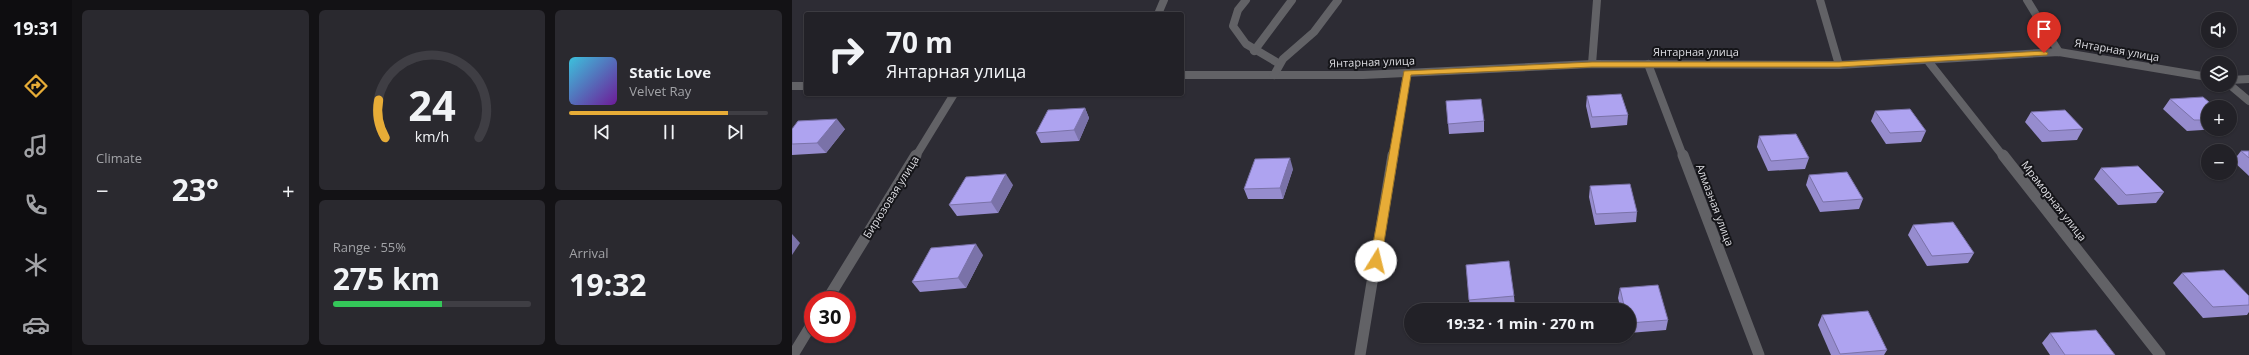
<!DOCTYPE html>
<meta charset="utf-8">
<style>
:root{--surface:#222127;--page:#2a292f;--text:#f1f3f6;--muted:#a2a3a7;--line:#3f3e44;--accent:#e7ac37}
body{margin:0;font-family:"Open Sans",sans-serif;background:var(--page);color:var(--text);height:100vh;display:flex;flex-direction:column;font-size:15px;white-space:nowrap}
*{box-sizing:border-box;margin:0}
p{font-size:13px;color:var(--muted)}
.icon{flex:none;width:22px;height:22px;fill:none;stroke:currentColor;stroke-width:2;stroke-linecap:round;stroke-linejoin:round}
.map{position:relative;flex:1;overflow:hidden}
.sheet{display:flex;flex-direction:column;gap:10px;padding:10px;background:#131215;width:720px}
.sheet>*{flex:none}
.hud{position:absolute;left:12px;top:12px;width:380px;height:84px;border-radius:4px;box-shadow:0 1px 3px #0004,0 0 0 1px var(--line);background:#222127;color:var(--text);overflow:hidden}
.tools{position:absolute;left:1409px;top:12px;display:grid;gap:8px}
.tools a{display:grid;place-items:center;width:36px;height:36px;border-radius:50%;background:var(--surface);box-shadow:0 1px 3px #0004,0 0 0 1px var(--line);font-size:20px}
.speed{position:absolute;left:12px;top:291px;display:flex;gap:8px;font-size:20px;font-weight:700;text-align:center}
.speed>*{display:grid;place-content:center;width:52px;height:52px;border-radius:50%;background:var(--surface);box-shadow:0 1px 3px #0004,0 0 0 1px var(--line);line-height:1}
.speed .limit{border:6px solid #d22;background:#fff;color:#111}
.pin{position:absolute;display:grid;place-items:center;width:34px;height:34px;color:#fff;margin:-41px -17px;border-radius:50% 50% 50% 0;rotate:-45deg;box-shadow:0 0 4px #0007}
.pin .icon{rotate:45deg}
.me{position:absolute;width:44px;margin:-22px;rotate:9deg;stroke-linejoin:round;filter:drop-shadow(0 0 3px #0008)}
.turn{display:flex;align-items:center;gap:14px;height:84px;padding:0 16px;font-size:18px}
.turn .icon{width:52px;height:52px;stroke-width:2.5}
.turn b{display:block;font-size:28px;line-height:34px}
.big{font-size:30px;font-weight:700;line-height:1.1}
.sheet .card{flex:1;display:flex;flex-direction:column;justify-content:center;gap:6px;min-width:0;padding:0 14px;border-radius:6px;background:var(--page)}
.sheet .dial{align-items:center;gap:0}
.dial svg{height:104px;overflow:visible;fill:none;stroke:var(--line);stroke-width:7;stroke-linecap:round;text-anchor:middle}
.dial text{fill:var(--text);stroke:none}
.song{display:flex;align-items:center;gap:12px}
.cover{width:48px;height:48px;border-radius:6px;background:linear-gradient(135deg,hsl(190 70% 55%),hsl(280 70% 35%))}
.played{height:4px;border-radius:2px;background:linear-gradient(90deg,var(--accent) 80%,var(--line) 80%)}
.keys{display:flex;justify-content:space-around;direction:ltr}
.heat{display:flex;justify-content:space-between;align-items:center;font-size:22px;direction:ltr}
.charge{height:6px;border-radius:3px;background:linear-gradient(90deg,#34c759 55%,var(--line) 0)}
.sheet .tiles{flex:1;display:grid;gap:10px;grid-template-columns:repeat(3,1fr)}
.card:first-child{grid-row:span 2}
.trip{position:absolute;left:612px;top:303px;width:232px;height:40px;border-radius:20px;background:var(--surface);box-shadow:0 1px 3px #0004,0 0 0 1px var(--line);font-weight:700;line-height:40px;text-align:center}
main{display:flex;flex:1;min-height:0}
.dock{display:flex;flex-direction:column;width:72px;justify-content:space-around;align-items:center;background:#0e0d10;color:var(--muted)}
.dock .icon{width:28px;height:28px}
.dock .active{color:var(--accent)}
.dock b{font-size:18px;color:var(--text)}
.map>svg:first-child{display:block}
.lines{fill:none;stroke-linecap:round;stroke-linejoin:round}
.minor-far1{stroke:#626266;stroke-width:8}
.minor{stroke:#626266;stroke-width:11}
.wall{fill:#968cce}
.shaded-wall{fill:#7a72a8}
.building{fill:#aea3f0;stroke:#7a72a8}
.route{fill:#e7ac37;stroke:#967024}
.labels{text-anchor:middle;stroke-width:4;stroke-linejoin:round;paint-order:stroke}
.street-label{font-size:11px;fill:#dcdce1;stroke:#151519}
</style>
<main>
<nav class="dock">
<b>19:31</b>
<svg class="icon active" aria-label="directions" viewBox="0 0 24 24"><path d="M12 3l9 9-9 9-9-9zM9 14v-3h6M13 9l2 2-2 2"/></svg>
<svg class="icon" aria-label="music" viewBox="0 0 24 24"><path d="M9 18V5l10-2v13"/><circle cx="6" cy="18" r="3"/><circle cx="16" cy="16" r="3"/></svg>
<svg class="icon" aria-label="phone" viewBox="0 0 24 24"><path d="M5 4h4l2 5-3 2q2 4 5 5l2-3 5 2v4C11 20 4 13 5 4z"/></svg>
<svg class="icon" aria-label="climate" viewBox="0 0 24 24"><path d="M12 3v18M4 7l16 10M4 17L20 7"/></svg>
<svg class="icon" aria-label="car" viewBox="0 0 24 24"><path d="M5 17H2v-5l4-1 3-4h7l3 4 3 1v5h-3M9 17h6M6 11h13"/><circle cx="7" cy="17" r="2"/><circle cx="17" cy="17" r="2"/></svg>
</nav>
<section class="sheet">
<div class="tiles">
<div class="card"><p>Climate</p>
<div class="heat"><a>−</a><b class="big">23°</b><a>+</a></div>
</div>
<div class="card dial"><svg viewBox="0 0 100 80">
<path d="M14 69A42 42 0 1 1 86 69"/>
<path d="M14 69A42 42 0 0 1 9 40" stroke="#e7ac37"/>
<text x="50" y="56" font-size="32" font-weight="700">24</text>
<text x="50" y="72" font-size="11">km/h</text>
</svg></div>
<div class="card">
<div class="song"><i class="cover"></i><div><b>Static Love</b><p>Velvet Ray</p></div></div>
<div class="played"></div>
<div class="keys"><svg class="icon" aria-label="previous" viewBox="0 0 24 24"><path d="M18 5L8 12l10 7zM5 5v14"/></svg><svg class="icon" aria-label="pause" viewBox="0 0 24 24"><path d="M8 5v14M16 5v14"/></svg><svg class="icon" aria-label="next" viewBox="0 0 24 24"><path d="M6 5l10 7-10 7zM19 5v14"/></svg></div>
</div>
<div class="card"><p>Range · 55%</p><b class="big">275 km</b><div class="charge"></div></div>
<div class="card"><p>Arrival</p><b class="big">19:32</b></div>
</div>
</section>
<div class="map">
<svg width="1457" height="355" viewBox="0 0 1457 355">
<rect width="100%" height="100%" fill="#2d2c34"/>
<g class="lines">
<g class="minor-far1">
<polyline points="454,0 446,10 441,26 454,44 486,63"/>
<polyline points="1028,0 1047,65"/>
<polyline points="1235,0 1267,52"/>
<polyline points="366,14 372,0"/>
<polyline points="462,51 500,0"/>
<polyline points="1136,61 1211,156"/>
<polyline points="800,64 805,0"/>
<polyline points="856,64 891,156"/>
<polyline points="390,75 571,75 800,64 1047,65 1267,52 1416,77"/>
<polyline points="482,75 491,59 522,32 546,0"/>
<polyline points="1438,80 1457,79"/>
<polyline points="1438,85 1457,101"/>
<polyline points="0,86 14,86"/>
<polyline points="124,156 162,94"/>
<polyline points="601,156 615,73"/>
</g>
<g class="minor">
<polyline points="891,155 967,355"/>
<polyline points="1211,155 1368,355"/>
<polyline points="35,300 124,155"/>
<polyline points="1,355 21,322"/>
<polyline points="568,355 601,155"/>
</g>
</g>
<g class="wall">
<polygon points="795,96 836,115 835,125 799,128 794,106"/>
<polygon points="1378,99 1416,107 1416,129 1426,129 1395,131 1371,109"/>
<polygon points="654,101 692,121 692,132 657,134"/>
<polygon points="293,108 297,118 287,141 249,143 244,133"/>
<polygon points="1083,111 1134,131 1129,142 1094,144 1079,121"/>
<polygon points="1239,112 1291,129 1285,140 1250,142 1233,122"/>
<polygon points="0,129 53,129 34,153 0,155"/>
<polygon points="967,136 1017,158 1013,169 976,171 965,147"/>
<polygon points="1449,151 1457,151 1457,176 1441,161"/>
<polygon points="1309,168 1372,192 1364,203 1326,205 1302,179"/>
<polygon points="501,169 491,199 456,199 452,189"/>
<polygon points="1017,175 1071,199 1067,209 1028,212 1014,185"/>
<polygon points="221,185 206,213 165,216 157,205"/>
<polygon points="798,186 845,212 844,222 803,225 797,197"/>
<polygon points="1121,225 1182,253 1176,263 1135,266 1116,235"/>
<polygon points="191,255 174,288 128,292 120,282"/>
<polygon points="674,265 722,296 723,307 678,310"/>
<polygon points="1390,273 1457,296 1457,312 1455,315 1411,318 1381,283"/>
<polygon points="828,288 876,320 874,330 837,333 837,310 829,310 826,298"/>
<polygon points="1030,315 1095,350 1092,355 1039,355 1026,325"/>
<polygon points="1258,333 1323,355 1258,355 1250,343"/>
</g>
<g class="shaded-wall">
<polygon points="293,108 297,118 287,141 282,130"/>
<polygon points="45,119 53,129 34,153 25,143"/>
<polygon points="498,158 501,169 491,199 488,188"/>
<polygon points="214,174 221,185 206,213 199,202"/>
<polygon points="0,234 8,243 0,255"/>
<polygon points="184,244 191,255 174,288 166,278"/>
</g>
<g class="building">
<polygon points="829,94 836,115 800,117 795,96"/>
<polygon points="1411,97 1423,107 1416,107 1416,120 1402,120 1378,99"/>
<polygon points="689,99 692,121 656,124 654,101"/>
<polygon points="293,108 282,130 244,133 256,110"/>
<polygon points="1118,109 1134,131 1098,133 1083,111"/>
<polygon points="1273,110 1291,129 1257,131 1239,112"/>
<polygon points="45,119 25,143 0,144 0,129 6,121"/>
<polygon points="1004,134 1017,158 979,161 967,136"/>
<polygon points="1449,151 1457,151 1457,158"/>
<polygon points="498,158 488,188 452,189 463,159"/>
<polygon points="1346,166 1372,192 1334,195 1309,168"/>
<polygon points="1055,172 1071,199 1031,202 1017,175"/>
<polygon points="214,174 199,202 157,205 174,177"/>
<polygon points="838,184 845,212 804,214 798,186"/>
<polygon points="1161,222 1182,253 1140,256 1121,225"/>
<polygon points="184,244 166,278 120,282 139,248"/>
<polygon points="717,261 722,296 677,300 674,265"/>
<polygon points="1432,270 1457,296 1457,305 1421,307 1390,273"/>
<polygon points="866,285 876,320 837,323 837,310 833,310 828,288"/>
<polygon points="1076,311 1095,350 1048,354 1030,315"/>
<polygon points="1304,330 1323,355 1273,355 1258,333"/>
</g>
<polygon class="route" points="1252,51 1256,53 1255,55 1047,67 800,67 619,75 589,261 584,265 578,261 612,71 800,62 1047,62"/>
<g class="labels">
<g class="street-label">
<text transform="translate(1325 50) rotate(10)" y="4">Янтарная улица</text>
<text x="904" y="56">Янтарная улица</text>
<text transform="translate(580 62) rotate(-2)" y="4">Янтарная улица</text>
<text transform="translate(99 197) rotate(-58)" y="4">Бирюзовая улица</text>
<text transform="translate(1262 201) rotate(52)" y="4">Мраморная улица</text>
<text transform="translate(923 205) rotate(69)" y="4">Алмазная улица</text>
</g>
</g>
</svg>
<div class="tools">
<a><svg class="icon" aria-label="sound" viewBox="0 0 24 24"><path d="M4 9h4l5-4v14l-5-4H4zM17 9q2 3 0 6"/></svg></a>
<a><svg class="icon" aria-label="layers" viewBox="0 0 24 24"><path d="M12 4l9 5-9 5-9-5zM3 14l9 5 9-5"/></svg></a>
<a>+</a>
<a>−</a>
</div>
<div class="speed"><div class="limit">30</div></div>
<div class="pin" style="left:1252px;top:53px;background:#d93025"><svg class="icon" aria-label="arrive" viewBox="0 0 24 24"><path d="M6 21V4h12l-3 4 3 4H6"/></svg></div>
<svg class="me" style="left:584px;top:261px" viewBox="-20 -20 40 40"><circle r="19" fill="#fff"/><path d="M0-13L10 11 0 6-10 11z" fill="#e7ac37"/></svg>
<div class="trip">19:32 · 1 min · 270 m</div>
<div class="hud">
<div class="turn"><svg class="icon" aria-label="right" viewBox="0 0 24 24"><path d="M7 20v-9h11M14 6l5 5-5 5"/></svg><div><b>70 m</b>Янтарная улица</div></div>
</div>
</div>
</main>
